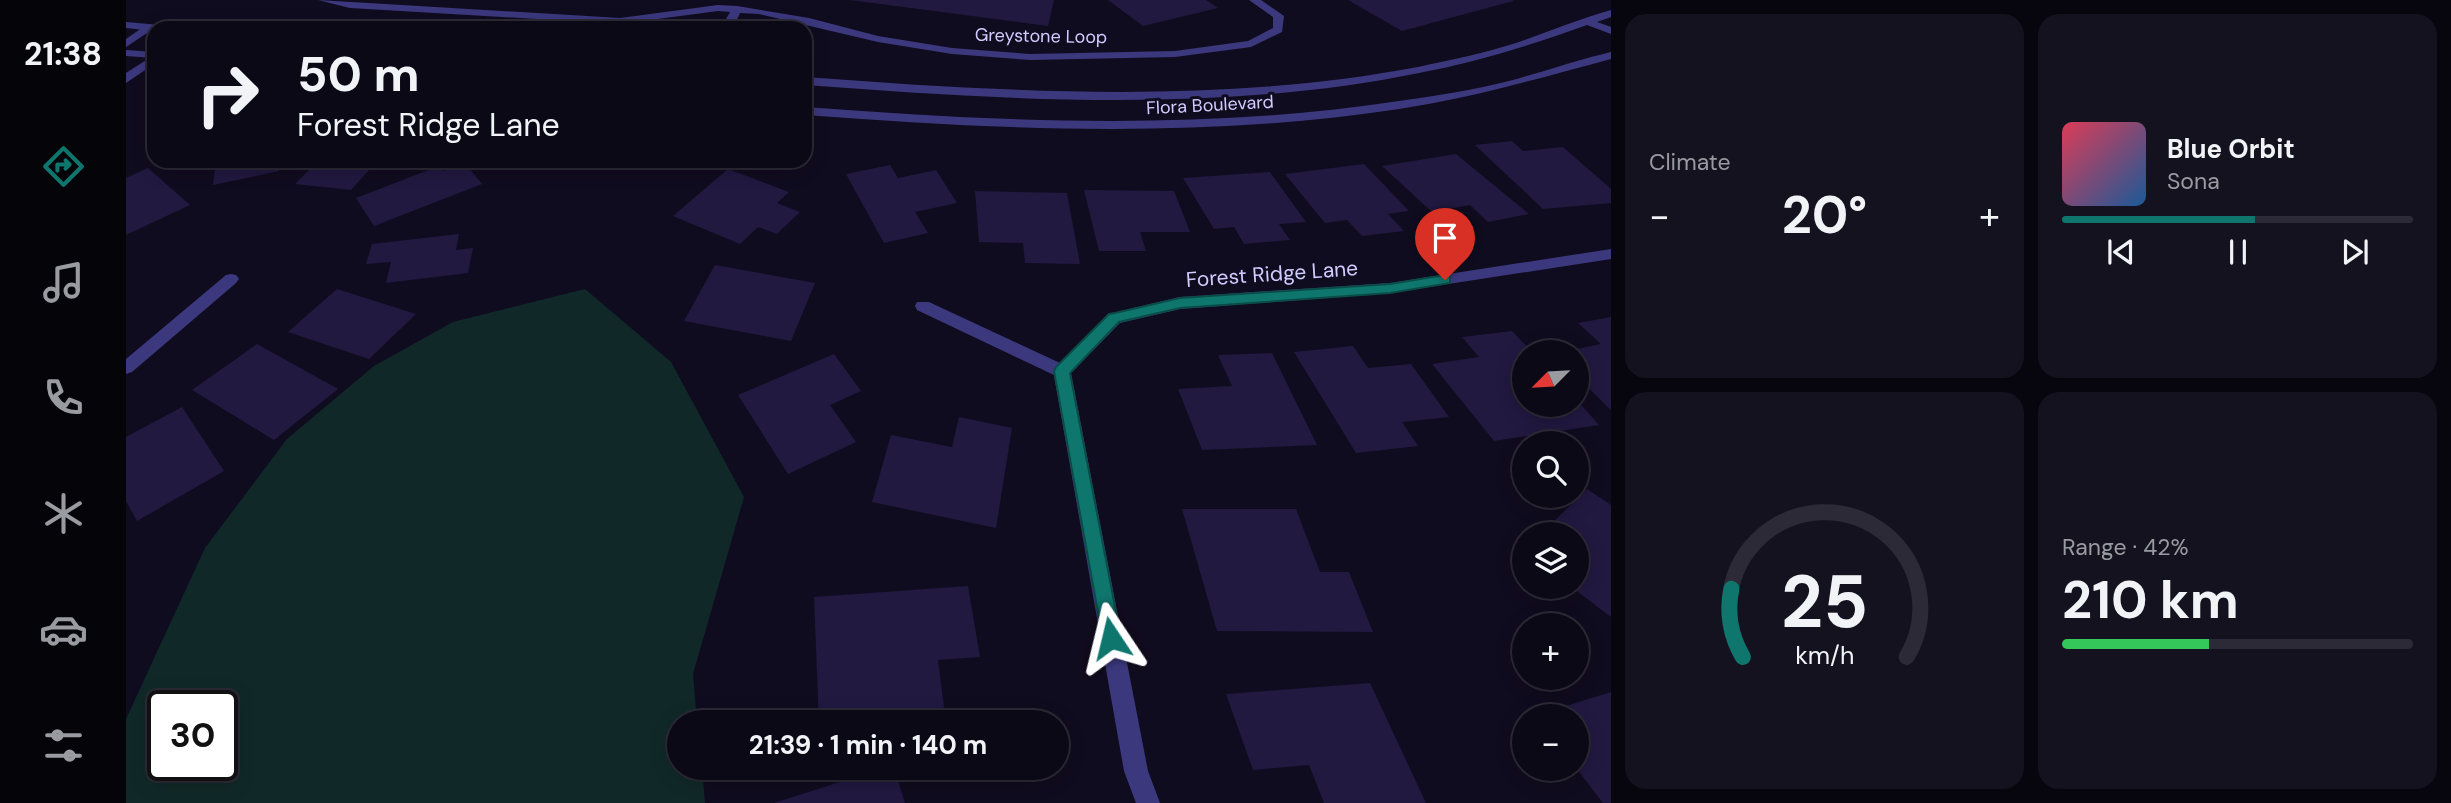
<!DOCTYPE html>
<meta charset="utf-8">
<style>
:root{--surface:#0c0917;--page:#151220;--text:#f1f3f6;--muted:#9a9aa1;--line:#2c2a36;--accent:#0f766e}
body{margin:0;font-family:"DM Sans",sans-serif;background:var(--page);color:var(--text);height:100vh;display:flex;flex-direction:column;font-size:26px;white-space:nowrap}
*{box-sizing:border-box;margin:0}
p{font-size:23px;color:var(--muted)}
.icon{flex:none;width:38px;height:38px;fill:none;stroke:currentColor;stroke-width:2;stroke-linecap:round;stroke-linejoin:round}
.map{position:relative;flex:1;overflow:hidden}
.panel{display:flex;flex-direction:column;gap:14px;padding:14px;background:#07050d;width:840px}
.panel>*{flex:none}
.top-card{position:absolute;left:21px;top:21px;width:665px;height:147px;border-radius:21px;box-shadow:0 4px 18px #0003,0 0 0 2px var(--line);background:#0c0917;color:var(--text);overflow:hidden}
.needle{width:46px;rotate:246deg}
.buttons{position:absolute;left:1386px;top:340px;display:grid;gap:14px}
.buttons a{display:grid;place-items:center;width:77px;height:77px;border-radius:50%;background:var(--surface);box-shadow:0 4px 18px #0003,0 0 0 2px var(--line);font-size:35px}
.speed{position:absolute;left:21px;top:690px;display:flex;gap:14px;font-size:35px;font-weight:700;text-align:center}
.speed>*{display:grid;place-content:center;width:91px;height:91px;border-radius:50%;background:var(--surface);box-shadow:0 4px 18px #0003,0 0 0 2px var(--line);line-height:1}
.speed .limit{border:4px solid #111;border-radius:10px;background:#fff;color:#111}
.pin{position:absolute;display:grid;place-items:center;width:60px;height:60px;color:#fff;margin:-72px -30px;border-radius:50% 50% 50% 0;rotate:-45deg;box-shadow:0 0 7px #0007}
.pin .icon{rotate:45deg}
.me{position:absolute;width:77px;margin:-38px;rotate:350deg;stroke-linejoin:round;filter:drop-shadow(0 0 5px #0008)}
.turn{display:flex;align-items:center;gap:24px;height:147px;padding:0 35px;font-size:32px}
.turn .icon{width:91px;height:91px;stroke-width:2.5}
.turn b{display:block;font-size:49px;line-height:60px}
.big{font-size:52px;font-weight:700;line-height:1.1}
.panel .card{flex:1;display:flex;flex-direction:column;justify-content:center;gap:10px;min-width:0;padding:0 24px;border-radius:21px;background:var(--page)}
.panel .dial{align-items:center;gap:0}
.dial svg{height:182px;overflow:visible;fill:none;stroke:var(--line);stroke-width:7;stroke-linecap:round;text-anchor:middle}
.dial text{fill:var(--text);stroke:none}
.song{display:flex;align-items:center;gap:21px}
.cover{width:84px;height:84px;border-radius:10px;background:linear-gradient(135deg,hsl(350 70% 55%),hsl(210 70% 35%))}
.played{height:7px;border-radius:4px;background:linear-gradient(90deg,var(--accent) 55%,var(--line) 55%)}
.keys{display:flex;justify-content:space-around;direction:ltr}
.heat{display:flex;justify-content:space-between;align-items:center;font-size:38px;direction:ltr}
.charge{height:10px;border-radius:5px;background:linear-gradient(90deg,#34c759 42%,var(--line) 0)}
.panel .tiles{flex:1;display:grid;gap:14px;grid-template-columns:repeat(2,1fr)}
.trip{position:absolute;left:541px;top:710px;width:402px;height:70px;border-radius:35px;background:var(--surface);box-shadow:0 4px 18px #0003,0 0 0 2px var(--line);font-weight:700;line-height:70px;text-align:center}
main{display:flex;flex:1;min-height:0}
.menu{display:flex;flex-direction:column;width:126px;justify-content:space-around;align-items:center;background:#050409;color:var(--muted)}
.menu .icon{width:49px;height:49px}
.menu .current{color:var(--accent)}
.menu b{font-size:32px;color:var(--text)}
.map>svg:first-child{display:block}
.green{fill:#102928;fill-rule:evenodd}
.building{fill:#211940}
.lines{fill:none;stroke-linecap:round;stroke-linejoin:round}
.service{fill:#3c387e;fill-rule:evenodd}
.minor{fill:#3c387e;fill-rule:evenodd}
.tertiary{fill:#3c387e;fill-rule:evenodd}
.route{fill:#0f766e;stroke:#0a4d48;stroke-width:2}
.labels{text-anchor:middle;stroke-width:6;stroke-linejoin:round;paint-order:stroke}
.far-street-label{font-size:18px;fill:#d2cbff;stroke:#100c1f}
.street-label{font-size:21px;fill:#d2cbff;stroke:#100c1f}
</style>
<main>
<nav class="menu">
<b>21:38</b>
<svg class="icon current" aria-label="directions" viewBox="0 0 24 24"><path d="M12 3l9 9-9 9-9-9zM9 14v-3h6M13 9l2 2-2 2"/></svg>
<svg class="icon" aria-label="music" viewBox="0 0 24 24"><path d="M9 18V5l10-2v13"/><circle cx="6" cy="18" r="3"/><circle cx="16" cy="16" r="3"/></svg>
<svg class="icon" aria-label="phone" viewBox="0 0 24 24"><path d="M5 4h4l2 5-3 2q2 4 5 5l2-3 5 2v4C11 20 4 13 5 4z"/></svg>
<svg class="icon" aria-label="climate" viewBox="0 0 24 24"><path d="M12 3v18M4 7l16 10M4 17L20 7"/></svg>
<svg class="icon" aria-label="car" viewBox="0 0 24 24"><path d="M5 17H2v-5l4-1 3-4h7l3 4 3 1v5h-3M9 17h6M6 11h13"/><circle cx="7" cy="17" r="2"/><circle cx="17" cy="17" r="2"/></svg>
<svg class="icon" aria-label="filters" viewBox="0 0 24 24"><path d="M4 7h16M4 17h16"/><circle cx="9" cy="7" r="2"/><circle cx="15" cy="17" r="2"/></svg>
</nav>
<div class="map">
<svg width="1485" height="803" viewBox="0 0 1485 803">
<rect width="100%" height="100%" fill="#100c1f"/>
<path class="green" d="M459,289L545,362L618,497L567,674L571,723H553V768H576L579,803H0V719L79,548L161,439L248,366L327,322ZM37,705H96V765H37Z"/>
<g class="building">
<polygon points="724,0 928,0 922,26"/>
<polygon points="982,0 1080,0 1092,8 1017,26"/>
<polygon points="1222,0 1387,0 1387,1 1276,31"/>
<polygon points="1386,141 1397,151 1437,147 1485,189 1485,203 1417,209 1349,145"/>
<polygon points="1330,154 1403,214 1362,222 1344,205 1306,212 1256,166"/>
<polygon points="90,161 153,161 153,171 87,185"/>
<polygon points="192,161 251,161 225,190 169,184"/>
<polygon points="339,163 356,184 248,226 230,198 313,166 317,171"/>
<polygon points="1238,164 1283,211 1262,214 1278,231 1236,236 1221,220 1199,223 1159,174"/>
<polygon points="764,165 772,178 810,170 831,203 789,212 802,233 758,243 720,174"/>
<polygon points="22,168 64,205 0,235 0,178"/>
<polygon points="602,169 663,192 651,203 674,212 651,234 632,227 614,244 547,216"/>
<polygon points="1144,172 1180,222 1153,224 1164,240 1118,244 1108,227 1088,229 1057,178"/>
<polygon points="958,190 1048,191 1064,232 1014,232 1020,251 973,251"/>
<polygon points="849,191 941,193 954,264 899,263 897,243 853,242"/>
<polygon points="333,234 330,250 347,248 342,273 260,283 265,262 240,264 246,244"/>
<polygon points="589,265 689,283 665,341 558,321"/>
<polygon points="211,289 290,314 243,359 162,332"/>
<polygon points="1485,317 1485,410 1451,377 1451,352 1441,351 1475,344 1452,323"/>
<polygon points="1386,331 1406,352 1398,352 1398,404 1451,404 1451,400 1473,425 1368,441 1306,364 1353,357 1336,337"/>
<polygon points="131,344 212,389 148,440 66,390"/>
<polygon points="1227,346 1242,368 1285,364 1323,417 1276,422 1292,446 1230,453 1168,352"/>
<polygon points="1146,353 1191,445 1076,450 1052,389 1106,386 1092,355"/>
<polygon points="708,354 735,391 704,405 730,442 662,474 612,395"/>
<polygon points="56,407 98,471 11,521 0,501 0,437"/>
<polygon points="833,417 886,428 870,528 746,502 765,435 826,447"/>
<polygon points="1461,489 1485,505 1485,617 1444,586 1451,586 1451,534 1415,534"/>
<polygon points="1056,509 1170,509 1194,572 1223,572 1247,632 1091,631"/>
<polygon points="842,586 854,657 812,660 820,723 693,723 688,597"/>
<polygon points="1244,683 1300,803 1198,803 1183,765 1127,770 1100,694"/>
<polygon points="1485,692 1485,803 1477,803 1451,769 1451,716 1411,715"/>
<polygon points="758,768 768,768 779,803 648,803"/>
</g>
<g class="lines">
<polygon class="service" points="192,0 494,18 592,5 611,6 683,18 752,36 826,48 904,54 1049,51 1122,41 1147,28 1147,17 1123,0 1135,0 1158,16 1156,32 1125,47 1049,57 904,60 826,54 752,42 633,14 614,13 607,28 595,28 604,12 592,11 494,24 224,8"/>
<g class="minor">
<polygon points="20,25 30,27 0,47 0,39"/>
<polygon points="28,55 28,64 0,83 0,73"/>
<polygon points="1485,249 1485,259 1264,293 1054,309 994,323 945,373 1022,771 1034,803 1010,803 998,771 928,375 791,310 789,306 791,302 803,302 934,363 983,314 1054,297 1264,283"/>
<polygon points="105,274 110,275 113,279 110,283 6,372 0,374 0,359 100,275"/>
</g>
<g class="tertiary">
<path d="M1485,10V17L1471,22L1485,27V34L1461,25C1406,45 1350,62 1293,73C1092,114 882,100 679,85V77C882,92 1090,105 1292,67C1324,60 1359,53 1390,43C1422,32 1453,19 1485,10Z"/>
<polygon points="0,22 34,25 40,28 28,28 28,31 0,28"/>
<polygon points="0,50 28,52 28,58 0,56"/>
<path d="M1485,52V59C1414,78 1346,98 1273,109C1076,139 877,130 679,115V107C877,122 1076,131 1273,101C1310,96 1347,90 1383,81C1417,72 1451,60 1485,52Z"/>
</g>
</g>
<polygon class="route" points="1319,275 1324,276 1324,283 1264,293 1054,308 993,322 944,373 995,638 992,645 985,647 978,645 928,371 930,367 983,314 989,313 1054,298 1264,284"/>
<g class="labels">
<g class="far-street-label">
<text transform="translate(915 36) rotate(1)" y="6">Greystone Loop</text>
<text transform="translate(1084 105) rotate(-3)" y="6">Flora Boulevard</text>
</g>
<g class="street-label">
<text transform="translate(1146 274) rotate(-4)" y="7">Forest Ridge Lane</text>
</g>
</g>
</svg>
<div class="buttons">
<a><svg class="needle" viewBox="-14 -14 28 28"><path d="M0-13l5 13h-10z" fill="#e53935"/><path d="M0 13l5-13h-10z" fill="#9a9aa1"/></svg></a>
<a><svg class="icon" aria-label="search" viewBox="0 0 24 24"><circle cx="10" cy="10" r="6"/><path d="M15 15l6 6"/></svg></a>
<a><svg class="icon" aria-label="layers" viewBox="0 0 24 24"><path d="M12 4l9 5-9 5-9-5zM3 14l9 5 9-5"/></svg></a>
<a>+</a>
<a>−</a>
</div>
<div class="speed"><div class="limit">30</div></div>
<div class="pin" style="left:1319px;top:280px;background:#d93025"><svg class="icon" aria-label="arrive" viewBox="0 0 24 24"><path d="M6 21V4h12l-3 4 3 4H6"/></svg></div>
<svg class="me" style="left:985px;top:638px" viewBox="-20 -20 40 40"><path d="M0-17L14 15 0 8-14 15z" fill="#0f766e" stroke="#fff" stroke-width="4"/></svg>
<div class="trip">21:39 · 1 min · 140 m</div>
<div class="top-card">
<div class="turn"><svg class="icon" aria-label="right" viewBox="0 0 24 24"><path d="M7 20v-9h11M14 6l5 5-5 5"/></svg><div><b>50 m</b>Forest Ridge Lane</div></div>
</div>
</div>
<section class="panel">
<div class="tiles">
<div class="card"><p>Climate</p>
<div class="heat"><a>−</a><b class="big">20°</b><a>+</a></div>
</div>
<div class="card">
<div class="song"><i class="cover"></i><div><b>Blue Orbit</b><p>Sona</p></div></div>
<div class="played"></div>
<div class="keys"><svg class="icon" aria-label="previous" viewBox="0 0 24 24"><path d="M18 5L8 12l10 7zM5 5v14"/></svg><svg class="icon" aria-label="pause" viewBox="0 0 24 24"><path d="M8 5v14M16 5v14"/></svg><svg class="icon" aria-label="next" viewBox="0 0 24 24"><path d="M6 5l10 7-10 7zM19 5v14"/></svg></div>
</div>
<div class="card dial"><svg viewBox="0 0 100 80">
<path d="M14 69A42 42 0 1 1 86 69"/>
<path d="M14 69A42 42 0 0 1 9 39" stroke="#0f766e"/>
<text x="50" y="56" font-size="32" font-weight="700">25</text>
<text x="50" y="72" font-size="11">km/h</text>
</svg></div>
<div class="card"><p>Range · 42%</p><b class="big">210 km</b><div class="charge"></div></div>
</div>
</section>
</main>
